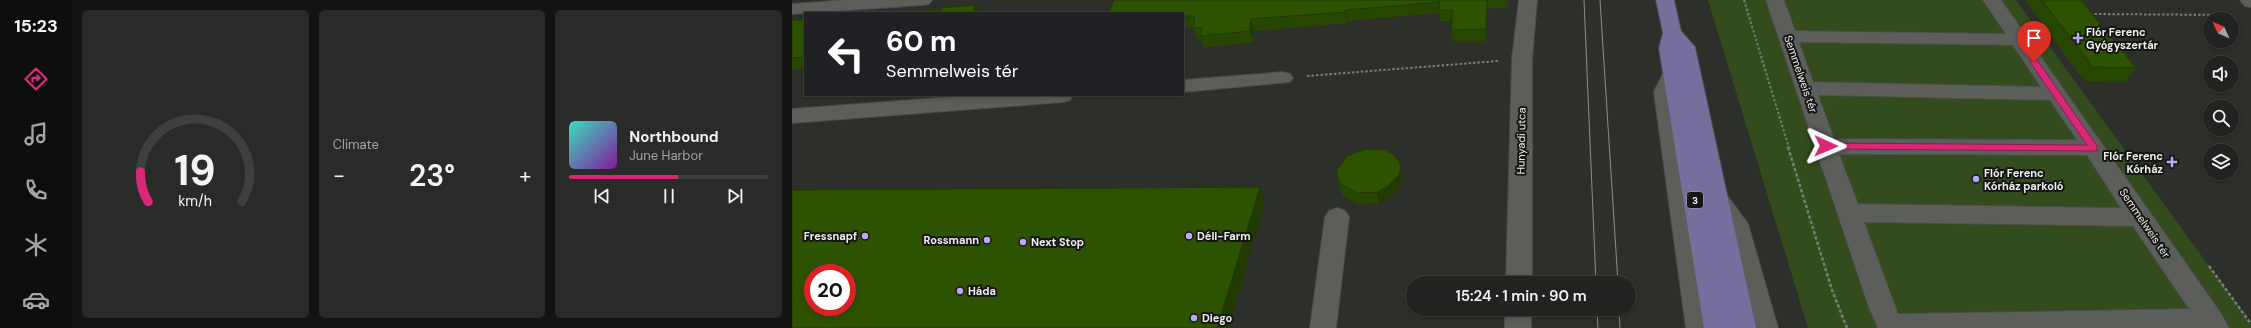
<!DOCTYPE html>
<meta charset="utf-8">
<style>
:root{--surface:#212320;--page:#292b29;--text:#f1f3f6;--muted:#a2a4a5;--line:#3e403e;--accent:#db2777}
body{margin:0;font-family:"DM Sans",sans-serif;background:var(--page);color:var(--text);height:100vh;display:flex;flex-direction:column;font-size:15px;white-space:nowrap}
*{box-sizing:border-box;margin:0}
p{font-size:13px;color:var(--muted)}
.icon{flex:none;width:22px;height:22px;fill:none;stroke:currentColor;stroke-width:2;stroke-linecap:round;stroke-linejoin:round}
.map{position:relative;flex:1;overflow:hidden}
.sheet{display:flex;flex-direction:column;gap:10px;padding:10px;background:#121312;width:720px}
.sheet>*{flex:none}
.guide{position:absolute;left:12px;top:12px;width:380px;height:84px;border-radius:0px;box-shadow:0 2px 6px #0003,0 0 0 1px var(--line);background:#202124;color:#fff;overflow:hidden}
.needle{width:26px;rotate:314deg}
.controls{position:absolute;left:1411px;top:12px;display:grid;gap:8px}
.controls a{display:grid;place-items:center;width:36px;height:36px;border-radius:50%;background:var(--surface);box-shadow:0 2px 6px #0003,0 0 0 1px var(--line);font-size:20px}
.speed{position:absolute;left:12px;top:264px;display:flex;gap:8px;font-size:20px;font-weight:700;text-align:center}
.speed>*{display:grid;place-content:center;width:52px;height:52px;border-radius:50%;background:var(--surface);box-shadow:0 2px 6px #0003,0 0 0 1px var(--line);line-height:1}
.speed .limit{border:6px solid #d22;background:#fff;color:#111}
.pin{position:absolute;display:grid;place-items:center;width:34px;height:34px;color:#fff;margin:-41px -17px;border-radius:50% 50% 50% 0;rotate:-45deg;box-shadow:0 0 4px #0007}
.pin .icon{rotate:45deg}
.me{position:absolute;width:44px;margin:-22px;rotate:91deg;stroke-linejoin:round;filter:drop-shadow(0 0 3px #0008)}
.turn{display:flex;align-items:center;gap:14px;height:84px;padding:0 16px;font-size:18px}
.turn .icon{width:52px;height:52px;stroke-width:2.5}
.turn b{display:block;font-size:28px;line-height:34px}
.big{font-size:30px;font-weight:600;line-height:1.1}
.sheet .widget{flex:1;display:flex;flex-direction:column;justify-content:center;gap:6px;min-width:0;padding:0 14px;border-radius:6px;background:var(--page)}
.sheet .dial{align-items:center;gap:0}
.dial svg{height:104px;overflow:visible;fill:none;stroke:var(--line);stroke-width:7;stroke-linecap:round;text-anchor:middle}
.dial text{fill:var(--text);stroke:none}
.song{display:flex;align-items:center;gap:12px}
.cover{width:48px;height:48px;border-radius:6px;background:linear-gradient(135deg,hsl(170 70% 55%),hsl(290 70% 35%))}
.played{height:4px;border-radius:2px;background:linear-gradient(90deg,var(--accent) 55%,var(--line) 55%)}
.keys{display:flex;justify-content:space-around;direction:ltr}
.heat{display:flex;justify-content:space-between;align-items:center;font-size:22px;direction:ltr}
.sheet .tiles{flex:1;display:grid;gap:10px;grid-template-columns:repeat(3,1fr)}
.trip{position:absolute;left:614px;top:276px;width:230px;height:40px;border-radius:20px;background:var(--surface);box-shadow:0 2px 6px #0003,0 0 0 1px var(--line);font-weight:600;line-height:40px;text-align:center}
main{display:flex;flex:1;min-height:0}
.tabs{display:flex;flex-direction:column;width:72px;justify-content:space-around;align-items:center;background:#0d0e0d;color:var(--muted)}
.tabs .icon{width:28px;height:28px}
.tabs .on{color:var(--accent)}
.tabs b{font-size:18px;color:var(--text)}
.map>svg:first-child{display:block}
.green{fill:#324c1d}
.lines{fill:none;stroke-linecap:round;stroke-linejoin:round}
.minor-casing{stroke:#484b47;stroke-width:2}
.major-casing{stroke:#484b47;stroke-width:2}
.path-far1{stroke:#797c78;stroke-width:2;stroke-dasharray:2.5 2;stroke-linecap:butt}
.path{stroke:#797c78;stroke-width:2.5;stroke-dasharray:3.5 2;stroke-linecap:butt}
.minor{fill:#5c5e5a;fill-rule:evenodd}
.major{fill:#766e9d;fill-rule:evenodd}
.tram{stroke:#8a8c88;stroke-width:1}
.wall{fill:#274700}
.shaded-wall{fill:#203a00}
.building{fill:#2d5300;stroke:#203a00;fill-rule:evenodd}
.route{fill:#db2777;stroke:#8e194d}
.poi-dot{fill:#b7abf7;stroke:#151614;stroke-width:1.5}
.labels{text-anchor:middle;stroke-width:4;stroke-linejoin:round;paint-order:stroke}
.shield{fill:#151614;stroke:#adafac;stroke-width:1}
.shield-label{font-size:10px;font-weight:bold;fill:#eef0ed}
.poi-label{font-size:11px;font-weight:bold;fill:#eef0ed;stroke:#151614;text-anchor:start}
.street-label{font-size:11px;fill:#eef0ed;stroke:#151614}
</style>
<main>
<nav class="tabs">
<b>15:23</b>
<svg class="icon on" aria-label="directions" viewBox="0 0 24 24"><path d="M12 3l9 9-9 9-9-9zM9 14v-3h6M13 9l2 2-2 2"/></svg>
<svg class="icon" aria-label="music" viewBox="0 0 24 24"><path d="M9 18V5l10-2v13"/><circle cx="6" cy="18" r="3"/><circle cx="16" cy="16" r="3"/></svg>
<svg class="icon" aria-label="phone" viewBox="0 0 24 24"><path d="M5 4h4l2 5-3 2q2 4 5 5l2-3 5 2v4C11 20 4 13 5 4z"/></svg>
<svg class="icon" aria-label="climate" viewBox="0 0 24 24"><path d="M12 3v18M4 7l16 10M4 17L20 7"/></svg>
<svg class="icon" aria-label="car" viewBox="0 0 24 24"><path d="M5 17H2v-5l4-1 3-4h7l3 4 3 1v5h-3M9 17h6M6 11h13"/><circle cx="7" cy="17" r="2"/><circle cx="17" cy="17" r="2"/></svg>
</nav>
<section class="sheet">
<div class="tiles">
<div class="widget dial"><svg viewBox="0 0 100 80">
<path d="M14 69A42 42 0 1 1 86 69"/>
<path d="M14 69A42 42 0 0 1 8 46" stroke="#db2777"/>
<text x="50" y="56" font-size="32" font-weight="700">19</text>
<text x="50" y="72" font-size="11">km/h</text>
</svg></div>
<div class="widget"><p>Climate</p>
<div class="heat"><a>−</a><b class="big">23°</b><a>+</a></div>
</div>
<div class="widget">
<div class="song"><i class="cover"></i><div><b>Northbound</b><p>June Harbor</p></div></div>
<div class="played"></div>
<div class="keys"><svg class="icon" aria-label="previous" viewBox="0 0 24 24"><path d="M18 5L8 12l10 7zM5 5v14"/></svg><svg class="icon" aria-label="pause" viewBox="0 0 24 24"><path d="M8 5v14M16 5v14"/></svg><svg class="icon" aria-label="next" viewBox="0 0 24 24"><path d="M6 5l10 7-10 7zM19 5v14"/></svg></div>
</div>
</div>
</section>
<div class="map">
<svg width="1459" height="328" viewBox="0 0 1459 328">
<rect width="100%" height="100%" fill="#2c2f2a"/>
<polygon class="green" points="916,0 1224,0 1459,324 1459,328 1016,328"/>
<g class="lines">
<defs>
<g id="minor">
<polygon points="54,0 140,0 137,4 131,5 0,14 0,4"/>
<polygon points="727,0 745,0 740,59 740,283 714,283 720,59"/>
<path d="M974,0H992L1003,31L1214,34L1191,0H1209L1428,312L1437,328H1086L1076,305ZM1007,42L1221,45L1249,87L1021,82ZM1026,95L1258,100L1285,140L1042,139ZM1047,154L1295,155L1329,208L1066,204ZM1072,222L1341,226L1397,309L1106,314Z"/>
<polygon points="1448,0 1459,0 1459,7 1453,6"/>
<polygon points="880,67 887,69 890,73 882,92 920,328 894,328 862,92 873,69"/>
<polygon points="491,72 498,74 501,78 498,82 391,92 391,80"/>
<polygon points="186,95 281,95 278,100 271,102 0,123 0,109"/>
<polygon points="924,189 932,191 956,224 986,328 960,328 933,226 913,197 916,191"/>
<polygon points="545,208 553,211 557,217 544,328 518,328 533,217 537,211"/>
<rect x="713" y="309" width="26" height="19"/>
</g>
<polygon id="major" points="864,0 882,0 889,31 903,47 964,328 912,328 867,48 871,33"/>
</defs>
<use href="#minor" class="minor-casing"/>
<use href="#major" class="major-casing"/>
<g class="path-far1">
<polyline points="952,0 997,148"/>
<polyline points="1298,14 1441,15"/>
<polyline points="515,76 706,61"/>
</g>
<g class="path">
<polyline points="996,147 1040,290 1055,328"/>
<polyline points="1417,266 1459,324"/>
</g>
<use href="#minor" class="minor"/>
<use href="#major" class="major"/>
<g class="tram">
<polyline points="792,0 804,283"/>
<polyline points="808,0 826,283"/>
<polyline points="805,309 806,328"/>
<polyline points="827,309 828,328"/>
</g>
</g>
<g class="wall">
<polygon points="322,0 715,0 716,7 695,9 694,41 660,41 659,30 660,21 648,21 647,13 556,21 556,23 462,31 462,42 412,48 409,39 405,39 401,27 391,28 391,13"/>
<polygon points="1233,0 1289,0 1344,68 1334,82 1292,81"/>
<polygon points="0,20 13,20 13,69 0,70"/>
<polygon points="609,167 610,179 609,186 597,199 587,203 566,204 551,196 548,189 545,178"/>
</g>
<g class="shaded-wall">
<polygon points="695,0 695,9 694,41 694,29"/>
<polygon points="184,5 188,13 180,13"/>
<polygon points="554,10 556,21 556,23 553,12"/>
<polygon points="459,19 462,31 462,42 458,31"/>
<polygon points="609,167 610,179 609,186 597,199 587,203 585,192"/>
<polygon points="468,187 473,203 437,328 425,328"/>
</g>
<g class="building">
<polygon points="322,0 695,0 694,29 659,30 661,10 647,10 648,2 554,10 553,12 459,19 458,31 408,36 410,27 401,28 403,16 391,16 391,13 317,13"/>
<polygon points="1250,0 1289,0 1344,68 1301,67"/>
<polygon points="184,5 180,13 107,13 149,10 150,8"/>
<polygon points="0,20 13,20 13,57 0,58"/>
<polygon points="574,149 593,150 601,154 606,160 609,167 607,175 595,187 585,192 564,193 549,184 545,178 545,170 555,156"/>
<path d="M468,187L425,328H0V190ZM21,273H55V307H21Z"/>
</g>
<polygon class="route" points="1239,60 1245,60 1305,146 1305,151 1034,149 1029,146 1034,143 1295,145 1238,62"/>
<g class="poi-dot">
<path d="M1284 32h4v4h4v4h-4v4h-4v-4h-4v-4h4z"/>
<path d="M1378 156h4v4h4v4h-4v4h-4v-4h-4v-4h4z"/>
<circle cx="1184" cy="179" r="4"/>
<circle cx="73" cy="236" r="4"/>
<circle cx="397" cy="236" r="4"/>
<circle cx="195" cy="240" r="4"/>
<circle cx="231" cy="242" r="4"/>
<circle cx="168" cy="291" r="4"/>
<circle cx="402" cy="318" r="4"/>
</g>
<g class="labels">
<rect class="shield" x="895" y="192" width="16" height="16" rx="3"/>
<g class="shield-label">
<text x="903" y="204">3</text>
</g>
<g class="poi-label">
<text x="1294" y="36">Flór Ferenc<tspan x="1294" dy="13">Gyógyszertár</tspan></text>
<text x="1371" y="160" text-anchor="end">Flór Ferenc<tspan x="1371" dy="13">Kórház</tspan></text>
<text x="1192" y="177">Flór Ferenc<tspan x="1192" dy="13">Kórház parkoló</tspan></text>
<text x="65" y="240" text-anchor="end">Fressnapf</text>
<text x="405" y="240">Déli-Farm</text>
<text x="187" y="244" text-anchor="end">Rossmann</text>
<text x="239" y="246">Next Stop</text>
<text x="176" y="295">Háda</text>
<text x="410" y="322">Diego</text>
</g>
<g class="street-label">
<text transform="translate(1009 74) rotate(71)" y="4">Semmelweis tér</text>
<text transform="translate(729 141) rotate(-89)" y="4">Hunyadi utca</text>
<text transform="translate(1353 223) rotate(56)" y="4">Semmelweis tér</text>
</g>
</g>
</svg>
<div class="controls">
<a><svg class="needle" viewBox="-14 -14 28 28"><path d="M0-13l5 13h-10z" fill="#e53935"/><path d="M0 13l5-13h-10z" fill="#a2a4a5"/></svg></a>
<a><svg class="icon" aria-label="sound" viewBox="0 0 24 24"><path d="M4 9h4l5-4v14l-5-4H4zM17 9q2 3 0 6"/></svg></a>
<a><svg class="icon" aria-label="search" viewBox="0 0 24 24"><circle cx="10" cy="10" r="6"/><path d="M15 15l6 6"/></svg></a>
<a><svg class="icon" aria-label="layers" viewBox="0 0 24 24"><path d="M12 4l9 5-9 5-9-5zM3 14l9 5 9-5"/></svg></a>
</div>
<div class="speed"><div class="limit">20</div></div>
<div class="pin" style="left:1242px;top:62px;background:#d93025"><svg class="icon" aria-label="arrive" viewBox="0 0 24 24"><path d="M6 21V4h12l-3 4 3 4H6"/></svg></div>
<svg class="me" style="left:1034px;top:146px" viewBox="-20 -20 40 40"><path d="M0-17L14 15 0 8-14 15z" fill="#db2777" stroke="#fff" stroke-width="4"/></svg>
<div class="trip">15:24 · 1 min · 90 m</div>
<div class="guide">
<div class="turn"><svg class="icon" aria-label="left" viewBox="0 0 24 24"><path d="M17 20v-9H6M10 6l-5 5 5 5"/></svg><div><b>60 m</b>Semmelweis tér</div></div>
</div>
</div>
</main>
